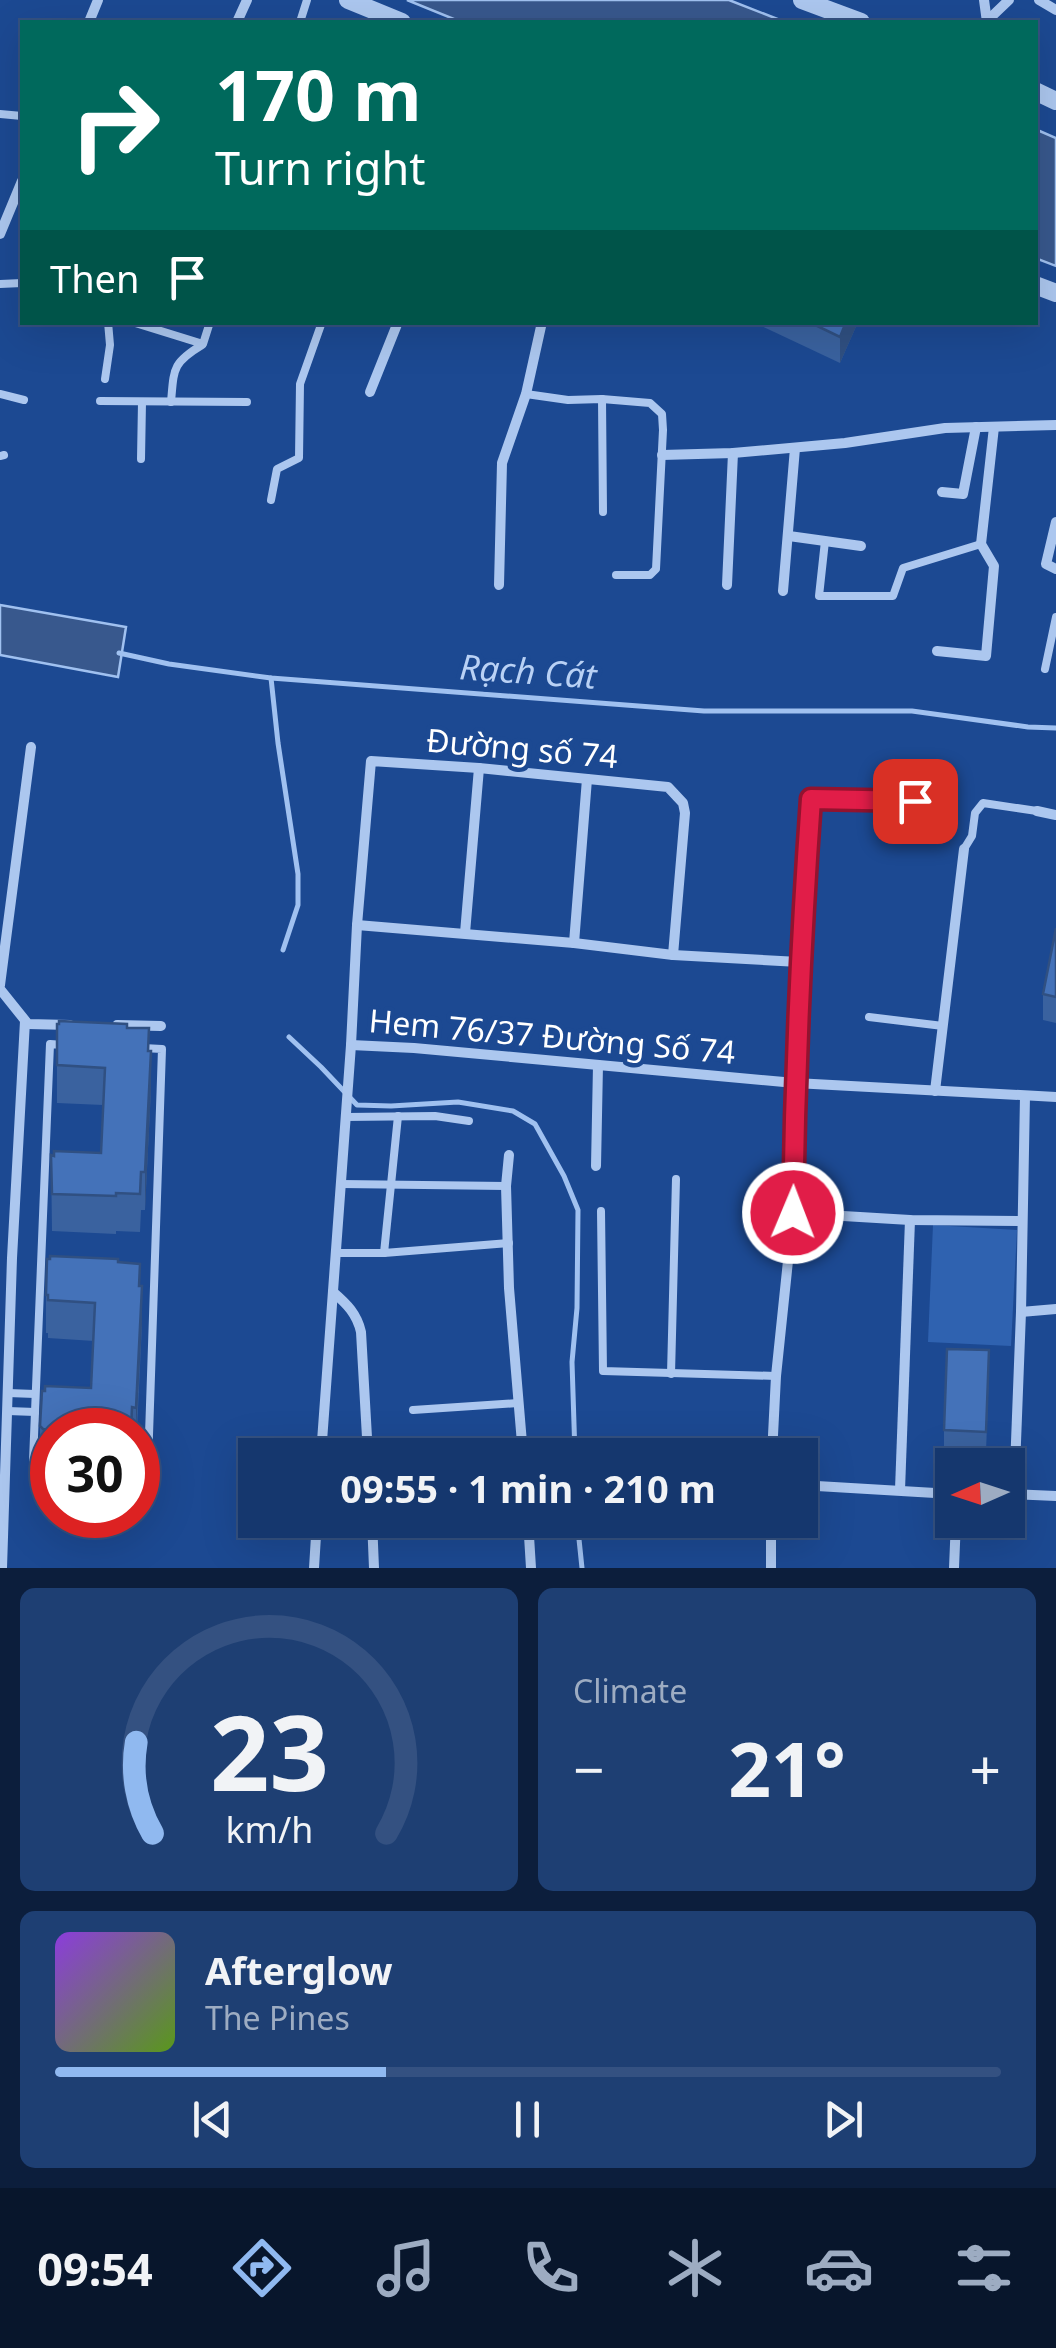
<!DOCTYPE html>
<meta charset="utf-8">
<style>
:root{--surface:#15376e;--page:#1e3f73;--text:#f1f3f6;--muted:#9dacc2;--line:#345181;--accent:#90b9f0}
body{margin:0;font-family:"Noto Sans",sans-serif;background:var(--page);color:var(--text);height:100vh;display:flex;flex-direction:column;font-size:38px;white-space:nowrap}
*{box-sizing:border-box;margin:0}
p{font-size:32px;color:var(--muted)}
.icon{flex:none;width:55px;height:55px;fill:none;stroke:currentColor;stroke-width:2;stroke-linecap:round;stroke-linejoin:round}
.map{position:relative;height:1568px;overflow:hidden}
.side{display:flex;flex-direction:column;gap:20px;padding:20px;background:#0c1e3c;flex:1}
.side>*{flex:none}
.banner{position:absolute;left:20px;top:20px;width:1018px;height:305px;border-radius:0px;box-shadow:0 10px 40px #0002,0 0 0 2px var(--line);background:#00695c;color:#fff;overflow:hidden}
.needle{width:65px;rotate:267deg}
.controls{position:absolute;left:935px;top:1448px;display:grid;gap:20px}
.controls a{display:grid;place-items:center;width:90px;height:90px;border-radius:0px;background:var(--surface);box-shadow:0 10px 40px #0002,0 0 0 2px var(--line);font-size:50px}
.speed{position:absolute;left:30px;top:1408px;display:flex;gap:20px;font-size:50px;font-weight:700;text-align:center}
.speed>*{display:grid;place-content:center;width:130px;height:130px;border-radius:50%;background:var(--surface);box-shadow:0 10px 40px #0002,0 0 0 2px var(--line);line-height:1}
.speed .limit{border:15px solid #d22;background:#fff;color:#111}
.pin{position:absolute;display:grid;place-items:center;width:85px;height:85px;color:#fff;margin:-42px;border-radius:20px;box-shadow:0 5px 15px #0006}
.me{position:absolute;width:110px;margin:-55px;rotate:1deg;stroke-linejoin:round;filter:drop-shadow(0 0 8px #0008)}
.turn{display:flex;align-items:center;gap:35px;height:210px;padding:0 30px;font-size:45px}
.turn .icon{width:130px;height:130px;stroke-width:2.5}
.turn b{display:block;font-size:70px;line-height:85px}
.then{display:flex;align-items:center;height:95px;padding:0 30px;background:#0003;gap:20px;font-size:38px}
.big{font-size:75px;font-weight:700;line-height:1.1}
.side .card{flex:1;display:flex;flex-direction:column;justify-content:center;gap:15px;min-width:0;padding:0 35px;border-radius:15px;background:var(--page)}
.side .dial{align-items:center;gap:0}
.dial svg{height:260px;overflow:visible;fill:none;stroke:var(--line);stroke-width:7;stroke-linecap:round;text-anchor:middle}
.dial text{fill:var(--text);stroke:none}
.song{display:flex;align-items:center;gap:30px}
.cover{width:120px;height:120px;border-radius:15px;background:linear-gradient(135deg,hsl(270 70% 55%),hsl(90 70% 35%))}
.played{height:10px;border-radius:5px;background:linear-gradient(90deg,var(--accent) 35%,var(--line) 35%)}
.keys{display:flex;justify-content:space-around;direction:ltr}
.heat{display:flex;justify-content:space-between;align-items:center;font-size:55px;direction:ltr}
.side .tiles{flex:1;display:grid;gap:20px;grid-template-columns:1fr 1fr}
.card:last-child{grid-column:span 2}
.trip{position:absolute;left:238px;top:1438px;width:580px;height:100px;border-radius:0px;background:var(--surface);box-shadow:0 10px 40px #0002,0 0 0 2px var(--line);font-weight:700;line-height:100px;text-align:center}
.menu{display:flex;height:160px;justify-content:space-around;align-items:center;background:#08162c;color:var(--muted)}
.menu .icon{width:70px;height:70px}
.menu .active{color:var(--accent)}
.menu b{font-size:45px;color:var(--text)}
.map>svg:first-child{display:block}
.green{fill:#2f62b0}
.water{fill:#38588d;stroke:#a0c1f0;stroke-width:2.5}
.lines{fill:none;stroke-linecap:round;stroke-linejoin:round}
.stream{stroke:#a0c1f0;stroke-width:5}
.service{stroke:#acc7ef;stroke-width:8}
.minor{stroke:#acc7ef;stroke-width:10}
.tertiary{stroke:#acc7ef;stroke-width:18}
.wall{fill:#3a629f}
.shaded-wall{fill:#305082}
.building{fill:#4472b9;stroke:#305082;stroke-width:2.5}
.route-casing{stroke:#92132f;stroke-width:25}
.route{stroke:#e11d48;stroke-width:18}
.labels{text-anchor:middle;stroke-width:9;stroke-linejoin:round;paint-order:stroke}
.street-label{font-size:32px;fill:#fff;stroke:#1c4992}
.water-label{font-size:35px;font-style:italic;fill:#b9d1f5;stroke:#1c4992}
</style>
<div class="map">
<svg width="1056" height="1568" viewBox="0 0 1056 1568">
<rect width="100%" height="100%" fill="#1c4992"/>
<polygon class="green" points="933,1225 1017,1230 1011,1346 928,1342"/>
<g class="water">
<polygon points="407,0 729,0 785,22 461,22"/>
<polygon points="1035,129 1056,138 1056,266 1035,258"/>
<polygon points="0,605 126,627 118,677 0,655"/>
</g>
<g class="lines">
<g class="stream">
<polyline points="119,653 169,664 271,678 704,711 912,711 1028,727 1056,728"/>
<polyline points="271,678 278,743 298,874 298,905 283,950"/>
<polyline points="289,1037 321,1067 357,1105 391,1106 458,1102 513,1111 535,1124 564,1176 578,1210 577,1308 572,1362 575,1455"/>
<polyline points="577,1520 582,1568"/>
</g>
<g class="service">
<polyline points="300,22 307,0"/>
<polyline points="0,114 22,116"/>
<polyline points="0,284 22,283"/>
<polyline points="132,322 203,344 210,322"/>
<polyline points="105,379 110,345 108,322"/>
<polyline points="0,394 24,400"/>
<polyline points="526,394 568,400 602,399 650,403 662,414 663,430 656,569 650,575 616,575"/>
<polyline points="602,399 603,512"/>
<polyline points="100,401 247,402"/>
<path d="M171,402C174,369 172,363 202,345"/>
<polyline points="0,456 4,455"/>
<polyline points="141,459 142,402"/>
<polyline points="271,500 277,469 299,458 300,384 322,322"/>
<polyline points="825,541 819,596 893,596 903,568 981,544"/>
<polyline points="1045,669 1056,617"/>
<polyline points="811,799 915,801"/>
<polyline points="964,849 972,836 975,813 983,803 1037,811"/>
<polyline points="869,1017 943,1026"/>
<polyline points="143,1048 162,1049 147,1494"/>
<polyline points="398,1116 384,1253 509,1243"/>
<polyline points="346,1117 435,1116 469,1121"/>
<polyline points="341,1184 506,1186"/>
<polyline points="601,1211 603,1371 776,1376"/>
<polyline points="336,1253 384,1253"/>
<polyline points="671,1374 676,1179"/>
<polyline points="8,1393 35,1394"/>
<polyline points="413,1410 518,1403"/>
<polyline points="8,1411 35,1412"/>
<polyline points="33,1461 50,1044 64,1045"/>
</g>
<g class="minor">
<polyline points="984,0 987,22"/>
<polyline points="1039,0 1056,10"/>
<polyline points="988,20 1009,0"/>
<polyline points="89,22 98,0"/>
<polyline points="237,22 247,0"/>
<polyline points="0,234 22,181"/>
<polyline points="370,392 398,322"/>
<polyline points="662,455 733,453 845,443 945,428 1056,425"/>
<polyline points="942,492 963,494 976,427"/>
<polyline points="1056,522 1046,564 1056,569"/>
<polyline points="789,536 861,546"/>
<polyline points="499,585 502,463 526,394 542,322"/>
<polyline points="727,585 733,453"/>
<polyline points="783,591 795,448"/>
<polyline points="937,651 986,656 994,566 981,544 994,427"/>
<polyline points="1037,811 1056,815"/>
<polyline points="357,925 574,943 673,955 799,962"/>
<polyline points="465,933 479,768"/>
<polyline points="574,943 587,779"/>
<polyline points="673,955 685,813 683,803 668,787 479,768 371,761 357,925 351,1045 414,1048 795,1083 1056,1097"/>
<polyline points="0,985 31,747"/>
<polyline points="0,989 28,1024 70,1025"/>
<polyline points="117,1025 161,1026"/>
<polyline points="935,1091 964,849"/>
<polyline points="509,1155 506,1186 509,1288 523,1455"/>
<polyline points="596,1166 598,1065"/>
<polyline points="793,1213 910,1220 1022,1221"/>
<path d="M333,1292C347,1304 357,1314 361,1332L368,1455"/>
<polyline points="1021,1312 1056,1309"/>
<polyline points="321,1455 351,1045"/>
<polyline points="772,1455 776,1376 793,1213 795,1083 799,962 811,799"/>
<polyline points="800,1485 952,1494"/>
<polyline points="900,1490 910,1220"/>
<polyline points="1008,1494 1056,1496"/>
<polyline points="1014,1494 1021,1312 1025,1096"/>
<polyline points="372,1520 374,1568"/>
<polyline points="528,1520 531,1568"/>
<polyline points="2,1568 12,1258 25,1021"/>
<polyline points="314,1568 317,1520"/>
<polyline points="771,1568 771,1520"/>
<polyline points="954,1568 956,1520"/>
</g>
<g class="tertiary">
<polyline points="348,0 402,22"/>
<polyline points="802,0 861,22"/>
<polyline points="1035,91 1056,101"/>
<polyline points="1035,285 1056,293"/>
</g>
</g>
<g class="wall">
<polygon points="753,322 858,322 840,363"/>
<polygon points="1056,928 1056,1023 1043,1020 1043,994"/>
<polygon points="57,1024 127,1028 149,1051 151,1089 145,1210 141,1210 140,1232 116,1231 116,1234 52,1231 51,1155 101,1153 103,1105 57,1103"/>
<polygon points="118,1262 140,1286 142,1324 137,1430 52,1430 52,1466 43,1466 40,1464 40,1426 91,1388 94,1341 48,1338 48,1333 46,1333 46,1295"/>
<polygon points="989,1370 986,1452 944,1450 944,1430"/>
</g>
<g class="shaded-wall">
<polygon points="846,322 858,322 840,363 840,337"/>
<polygon points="151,1051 151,1089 145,1210 145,1172"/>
<polygon points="142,1286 142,1324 136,1430 136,1408"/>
</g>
<g class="building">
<polygon points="809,322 846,322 840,337"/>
<polygon points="1056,928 1056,997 1043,994"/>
<polygon points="59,1021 127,1024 127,1028 149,1028 148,1051 151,1051 145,1172 141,1172 140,1194 116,1193 116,1196 52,1194 51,1155 54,1156 54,1151 101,1153 105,1068 57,1065 57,1024 59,1024"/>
<polygon points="50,1256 118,1259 118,1262 140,1264 139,1286 142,1286 136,1408 132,1407 131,1430 43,1429 40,1426 42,1391 45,1391 45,1386 91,1388 95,1303 48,1300 48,1295 46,1295 47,1259 50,1259"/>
<polygon points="947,1349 989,1350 986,1432 944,1430"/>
</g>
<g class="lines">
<defs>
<path id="route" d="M793,1213C795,1074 801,938 811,799L915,801"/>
</defs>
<use href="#route" class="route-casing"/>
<use href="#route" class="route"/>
</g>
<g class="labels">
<g class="street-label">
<text transform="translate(522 749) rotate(5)" y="11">Đường số 74</text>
<text transform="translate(552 1037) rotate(5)" y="11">Hem 76/37 Đường Số 74</text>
</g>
<g class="water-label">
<text transform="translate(528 672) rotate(4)" y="12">Rạch Cát</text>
</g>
</g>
</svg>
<div class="controls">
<a><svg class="needle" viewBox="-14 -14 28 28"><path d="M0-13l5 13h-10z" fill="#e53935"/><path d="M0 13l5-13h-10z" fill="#9dacc2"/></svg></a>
</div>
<div class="speed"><div class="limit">30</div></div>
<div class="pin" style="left:915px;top:801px;background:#d93025"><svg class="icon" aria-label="arrive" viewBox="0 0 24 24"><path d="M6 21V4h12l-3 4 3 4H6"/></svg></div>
<svg class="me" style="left:793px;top:1213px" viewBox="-20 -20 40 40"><circle r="17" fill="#e11d48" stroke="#fff" stroke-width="3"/><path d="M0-11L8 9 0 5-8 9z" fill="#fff"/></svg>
<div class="trip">09:55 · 1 min · 210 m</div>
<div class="banner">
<div class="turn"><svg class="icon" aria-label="right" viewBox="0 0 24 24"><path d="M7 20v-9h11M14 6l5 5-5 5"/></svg><div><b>170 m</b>Turn right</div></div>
<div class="then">Then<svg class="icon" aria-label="arrive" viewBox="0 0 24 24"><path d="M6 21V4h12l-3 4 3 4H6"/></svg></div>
</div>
</div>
<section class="side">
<div class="tiles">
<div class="card dial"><svg viewBox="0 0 100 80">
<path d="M14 69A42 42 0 1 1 86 69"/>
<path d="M14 69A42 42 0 0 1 9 41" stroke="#90b9f0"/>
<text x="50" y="56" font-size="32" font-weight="700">23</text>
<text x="50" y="72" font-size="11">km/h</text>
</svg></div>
<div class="card"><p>Climate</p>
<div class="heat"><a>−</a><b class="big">21°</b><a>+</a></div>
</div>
<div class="card">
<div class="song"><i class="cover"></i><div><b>Afterglow</b><p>The Pines</p></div></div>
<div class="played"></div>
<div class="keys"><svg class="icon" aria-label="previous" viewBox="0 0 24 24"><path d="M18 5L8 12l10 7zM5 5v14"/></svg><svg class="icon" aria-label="pause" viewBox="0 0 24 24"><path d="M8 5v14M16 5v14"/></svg><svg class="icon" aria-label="next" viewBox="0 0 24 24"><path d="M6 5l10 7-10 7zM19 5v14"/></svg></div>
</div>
</div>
</section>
<nav class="menu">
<b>09:54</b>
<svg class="icon active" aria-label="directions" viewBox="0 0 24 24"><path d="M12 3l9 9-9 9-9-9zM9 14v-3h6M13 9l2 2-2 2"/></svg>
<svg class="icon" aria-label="music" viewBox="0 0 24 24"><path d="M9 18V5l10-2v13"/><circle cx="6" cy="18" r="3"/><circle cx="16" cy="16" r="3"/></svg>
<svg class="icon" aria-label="phone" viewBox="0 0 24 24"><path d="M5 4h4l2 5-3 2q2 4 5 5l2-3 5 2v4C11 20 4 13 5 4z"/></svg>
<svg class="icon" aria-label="climate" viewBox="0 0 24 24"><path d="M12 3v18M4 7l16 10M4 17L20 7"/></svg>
<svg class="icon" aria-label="car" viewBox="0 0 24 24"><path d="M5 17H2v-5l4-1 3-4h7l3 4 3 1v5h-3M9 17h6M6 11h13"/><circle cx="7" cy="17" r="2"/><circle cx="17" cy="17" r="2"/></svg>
<svg class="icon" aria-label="filters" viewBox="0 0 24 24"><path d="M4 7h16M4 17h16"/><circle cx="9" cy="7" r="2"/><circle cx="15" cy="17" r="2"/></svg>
</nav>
